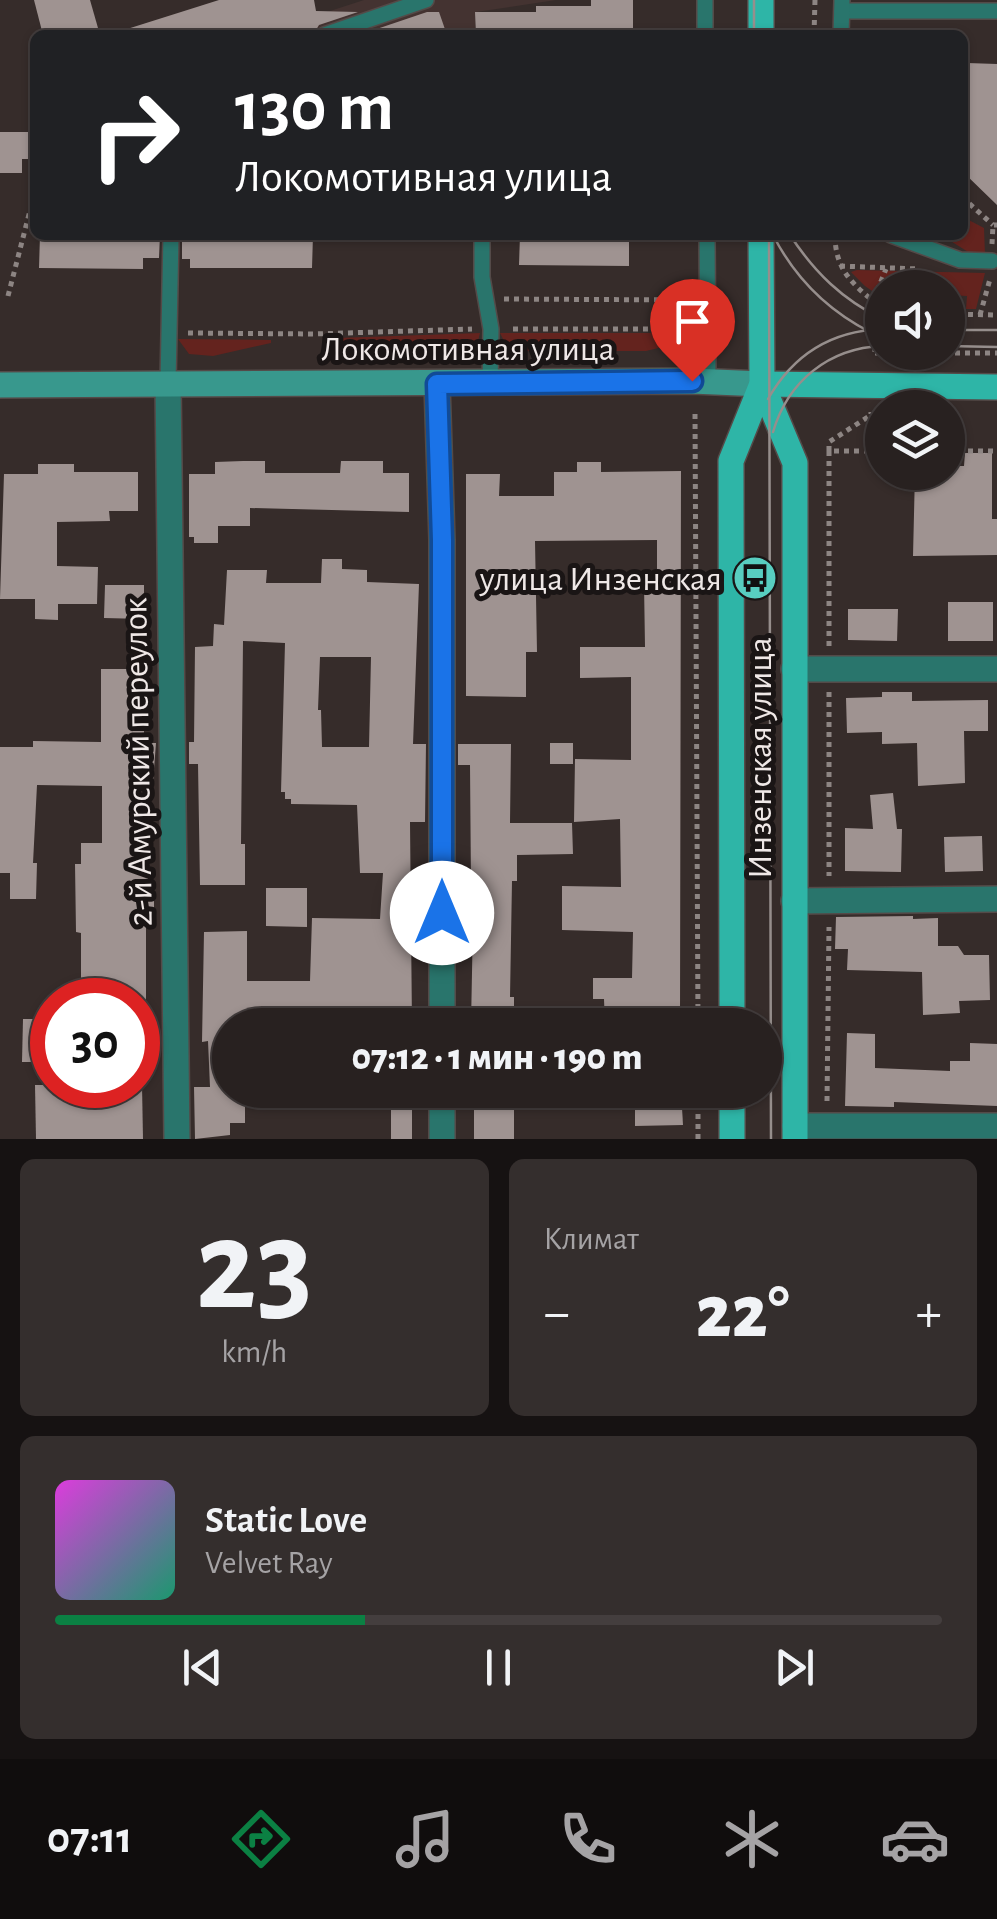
<!DOCTYPE html>
<html lang="ru">
<meta charset="utf-8">
<style>
:root{--surface:#282120;--page:#342e2d;--text:#f1f3f6;--muted:#a5a3a5;--line:#443e3e;--accent:#0b8043}
body{margin:0;font-family:"Alegreya Sans",sans-serif;background:var(--page);color:var(--text);height:100vh;display:flex;flex-direction:column;font-size:38px;white-space:nowrap}
*{box-sizing:border-box;margin:0}
p{font-size:32px;color:var(--muted)}
.icon{flex:none;width:55px;height:55px;fill:none;stroke:currentColor;stroke-width:2;stroke-linecap:round;stroke-linejoin:round}
.map{position:relative;height:1139px;overflow:hidden}
.sheet{display:flex;flex-direction:column;gap:20px;padding:20px;background:#161212;flex:1}
.sheet>*{flex:none}
.hud{position:absolute;left:30px;top:30px;width:938px;height:210px;border-radius:15px;box-shadow:0 2px 8px #0004,0 0 0 2px var(--line);background:#202124;color:#fff;overflow:hidden}
.tools{position:absolute;left:865px;top:270px;display:grid;gap:20px}
.tools a{display:grid;place-items:center;width:100px;height:100px;border-radius:50%;background:var(--surface);box-shadow:0 2px 8px #0004,0 0 0 2px var(--line);font-size:50px}
.speed{position:absolute;left:30px;top:978px;display:flex;gap:20px;font-size:50px;font-weight:700;text-align:center}
.speed>*{display:grid;place-content:center;width:130px;height:130px;border-radius:50%;background:var(--surface);box-shadow:0 2px 8px #0004,0 0 0 2px var(--line);line-height:1}
.speed .limit{border:15px solid #d22;background:#fff;color:#111}
.pin{position:absolute;display:grid;place-items:center;width:85px;height:85px;color:#fff;margin:-102px -42px;border-radius:50% 50% 50% 0;rotate:-45deg;box-shadow:0 0 10px #0007}
.pin .icon{rotate:45deg}
.me{position:absolute;width:110px;margin:-55px;rotate:0deg;stroke-linejoin:round;filter:drop-shadow(0 0 8px #0008)}
.turn{display:flex;align-items:center;gap:35px;height:210px;padding:0 40px;font-size:45px}
.turn .icon{width:130px;height:130px;stroke-width:2.5}
.turn b{display:block;font-size:70px;line-height:85px}
.big{font-size:75px;font-weight:800;line-height:1.1}
.sheet .widget{flex:1;display:flex;flex-direction:column;justify-content:center;gap:15px;min-width:0;padding:0 35px;border-radius:15px;background:var(--page)}
.sheet .dial{align-items:center;gap:0}
.dial b{font-size:130px;line-height:1}
.song{display:flex;align-items:center;gap:30px}
.cover{width:120px;height:120px;border-radius:15px;background:linear-gradient(135deg,hsl(300 70% 55%),hsl(160 70% 35%))}
.played{height:10px;border-radius:5px;background:linear-gradient(90deg,var(--accent) 35%,var(--line) 35%)}
.keys{display:flex;justify-content:space-around;direction:ltr}
.heat{display:flex;justify-content:space-between;align-items:center;font-size:55px;direction:ltr}
.sheet .tiles{flex:1;display:grid;gap:20px;grid-template-columns:1fr 1fr}
.widget:last-child{grid-column:span 2}
.trip{position:absolute;left:212px;top:1008px;width:570px;height:100px;border-radius:50px;background:var(--surface);box-shadow:0 2px 8px #0004,0 0 0 2px var(--line);font-weight:800;line-height:100px;text-align:center}
.tab-bar{display:flex;height:160px;justify-content:space-around;align-items:center;background:#100d0d;color:var(--muted)}
.tab-bar .icon{width:70px;height:70px}
.tab-bar .on{color:var(--accent)}
.tab-bar b{font-size:45px;color:var(--text)}
.map>svg:first-child{display:block}
.built{fill:#443331}
.green{fill:#64231e}
.building{fill:#9f9391;fill-rule:evenodd}
.lines{fill:none;stroke-linecap:round;stroke-linejoin:round}
.lane-casing{stroke:#544a48;stroke-width:18}
.street-casing{stroke:#544a48;stroke-width:28}
.secondary-casing{stroke:#544a48;stroke-width:28}
.primary-casing{stroke:#544a48;stroke-width:28}
.path{stroke:#8d8583;stroke-width:5;stroke-dasharray:5 5;stroke-linecap:butt}
.lane{stroke:#29756c;stroke-width:15}
.street{stroke:#29756c;stroke-width:25}
.secondary{stroke:#38988d;stroke-width:25}
.primary{stroke:#2eb5a7;stroke-width:25}
.tram{stroke:#968e8c;stroke-width:2.5}
.route-casing{stroke:#114b97;stroke-width:25}
.route{stroke:#1a73e8;stroke-width:18}
.labels{text-anchor:middle;stroke-width:10;stroke-linejoin:round;paint-order:stroke}
.street-label{font-size:35px;fill:#efe8e7;stroke:#1a1515}
.poi-label{font-size:35px;fill:#efe8e7;stroke:#1a1515;text-anchor:end}
</style>
<div class="map">
<svg width="997" height="1139" viewBox="0 0 997 1139">
<rect width="100%" height="100%" fill="#362c2a"/>
<polygon class="built" points="364,0 556,0 476,12 475,35 256,35"/>
<g class="green">
<polygon points="963,217 984,228 985,255 973,255 941,235 962,235"/>
<polygon points="857,270 985,273 976,309 966,309 967,296 948,295 948,288 882,288 882,298 865,286 851,272"/>
<path d="M480,333L477,345C441,364 376,350 337,342V338Z"/>
<polygon points="500,333 671,333 675,344 646,351 516,351 507,347"/>
<polygon points="178,339 271,340 271,343 213,356 189,354"/>
</g>
<g class="building">
<polygon points="34,0 90,0 100,35 43,35"/>
<polygon points="219,0 314,0 316,11 358,12 319,25 313,35 124,35 124,30"/>
<polygon points="591,0 633,0 633,35 476,35 475,12 536,12 536,6 591,6"/>
<polygon points="427,12 439,12 447,35 359,35"/>
<polygon points="967,63 997,64 997,205 962,171 962,96 966,96"/>
<polygon points="0,132 33,132 33,159 22,159 22,173 0,173"/>
<polygon points="40,235 160,235 159,258 143,258 143,269 39,268"/>
<polygon points="182,235 313,235 312,268 190,268 190,259 182,259"/>
<polygon points="520,235 629,235 629,266 519,265"/>
<polygon points="965,453 992,453 992,519 997,519 997,555 913,556 915,472 949,472 949,466 964,466"/>
<polygon points="243,461 265,461 265,473 340,473 341,461 383,461 383,473 409,473 409,512 250,508 250,526 218,526 218,543 194,543 194,537 189,537 189,474 215,474 215,462"/>
<polygon points="577,462 601,462 601,472 681,471 680,1025 605,1025 604,999 593,999 593,978 632,978 633,932 562,930 562,886 621,887 620,819 574,822 575,759 631,760 631,677 580,678 580,647 645,647 644,583 657,583 657,540 535,541 537,652 526,652 526,697 466,696 466,474 500,474 499,496 554,496 554,472 577,472"/>
<polygon points="38,464 74,464 74,472 138,472 138,511 109,511 110,521 57,522 57,566 98,567 97,604 58,604 58,620 35,619 35,599 0,599 4,474 38,474"/>
<path d="M322,559H342V569L367,570V582L419,584L413,744H426L425,822H410L412,1025L314,1024V1013L252,1014V1025H230V1090H245V1123H230V1135L195,1139L194,1087H210L208,1041L202,1042L204,932L247,931V981H310L312,918L380,919L383,873H360L357,805L291,804V799H285V792H281L285,643L243,641L241,844H245V885H200L198,764H189V742H194L195,647L213,646L214,624L224,625L227,570H267L266,583H321ZM320,657H371L369,747H322L321,710H318Z"/>
<polygon points="105,585 144,585 144,619 104,618"/>
<rect x="948" y="602" width="45" height="39"/>
<polygon points="848,609 898,609 897,641 848,640"/>
<polygon points="101,669 137,669 138,680 144,680 144,743 156,743 153,782 140,782 140,825 148,825 148,881 154,881 154,919 146,920 146,1000 81,1000 81,933 76,932 75,864 81,864 81,843 102,843 102,786 37,785 33,863 37,863 36,899 10,899 10,873 0,873 0,747 33,747 33,741 101,742"/>
<polygon points="882,692 912,692 912,701 988,700 988,731 964,731 965,783 918,786 917,743 882,744 882,732 847,733 846,698 882,697"/>
<rect x="550" y="743" width="23" height="21"/>
<polygon points="458,744 511,744 510,823 572,823 573,854 517,855 517,881 512,881 510,997 514,997 514,1025 471,1025 473,920 467,920 467,887 471,887 470,765 458,765"/>
<polygon points="893,793 897,829 902,829 901,872 845,871 845,828 873,829 870,795"/>
<polygon points="982,836 983,871 945,872 944,837"/>
<polygon points="266,888 307,888 307,927 266,926"/>
<polygon points="913,916 913,919 938,918 938,946 958,946 964,955 989,955 990,1000 959,1001 960,1013 923,1015 922,972 847,970 848,949 835,949 836,917"/>
<polygon points="23,1019 49,1019 49,1062 22,1062"/>
<polygon points="847,1033 875,1034 875,1068 950,1071 950,1061 970,1061 970,1043 997,1044 997,1106 894,1102 894,1107 845,1106"/>
<polygon points="35,1085 142,1085 143,1139 36,1139"/>
<rect x="391" y="1090" width="21" height="49"/>
<rect x="474" y="1090" width="40" height="49"/>
<polygon points="635,1090 681,1090 683,1125 635,1126"/>
</g>
<g class="lines">
<defs>
<g id="lane">
<polyline points="705,0 705,35"/>
<polyline points="842,11 997,11"/>
<polyline points="324,35 426,0"/>
<polyline points="841,35 842,0"/>
<polyline points="482,235 482,277 491,329 490,383"/>
<polyline points="707,235 708,381"/>
<polyline points="891,235 960,260 992,261"/>
<polyline points="168,383 171,235"/>
</g>
<g id="street">
<polyline points="168,383 177,1139"/>
<polyline points="437,384 442,540 442,1025"/>
<polyline points="794,669 997,669"/>
<polyline points="794,901 997,899"/>
<polyline points="795,1126 997,1126"/>
<polyline points="442,1139 442,1090"/>
</g>
<polyline id="secondary" points="0,385 692,381 762,384"/>
<g id="primary">
<polyline points="761,35 761,0"/>
<polyline points="762,384 795,463 795,1139"/>
<polyline points="762,384 997,387"/>
<polyline points="732,1025 731,461 762,384 761,235"/>
<polyline points="732,1090 732,1139"/>
</g>
</defs>
<use href="#lane" class="lane-casing"/>
<use href="#street" class="street-casing"/>
<use href="#secondary" class="secondary-casing"/>
<use href="#primary" class="primary-casing"/>
<g class="path">
<polyline points="814,35 815,0"/>
<polyline points="962,197 993,225"/>
<path d="M835,235C835,267 850,282 873,301L886,269"/>
<polyline points="992,244 993,225 997,225"/>
<polyline points="840,266 919,269"/>
<polyline points="8,296 35,191"/>
<polyline points="504,299 688,300"/>
<polyline points="948,314 997,315"/>
<polyline points="980,315 990,279"/>
<polyline points="513,329 687,329"/>
<polyline points="188,333 314,334 472,329"/>
<polyline points="875,352 873,301 882,307"/>
<polyline points="875,353 997,353"/>
<polyline points="695,414 698,1025"/>
<polyline points="829,451 829,442 871,415 871,412"/>
<polyline points="948,451 997,451"/>
<polyline points="829,646 829,451 882,451"/>
<polyline points="829,692 829,876"/>
<polyline points="827,1101 829,927"/>
<polyline points="698,1139 698,1090"/>
</g>
<use href="#lane" class="lane"/>
<use href="#street" class="street"/>
<use href="#secondary" class="secondary"/>
<use href="#primary" class="primary"/>
<g class="tram">
<polyline points="754,35 754,0"/>
<polyline points="769,235 771,1139"/>
<path d="M773,235C795,278 827,310 870,332"/>
<path d="M790,235C815,273 842,299 882,319"/>
<polyline points="948,330 997,330"/>
<polyline points="948,346 997,347"/>
<path d="M768,399C793,355 831,331 882,329"/>
<path d="M773,432C788,381 829,348 882,346"/>
</g>
</g>
<g class="lines">
<defs>
<polyline id="route" points="442,913 442,540 437,384 692,381"/>
</defs>
<use href="#route" class="route-casing"/>
<use href="#route" class="route"/>
</g>
<defs>
<symbol id="bus-disc" viewBox="-11 -11 22 22"><circle r="9.5" fill="#58cec0" stroke="#1a1515"/><path d="M-5-6H5V4H4V6H2V4H-2V6H-4V4H-5ZM-3.5-4V0h7V-4ZM-3.5 1.2v1.5H-2V1.2ZM2 1.2v1.5H3.5V1.2Z" fill="#111"/></symbol>
</defs>
<g fill-rule="evenodd">
<use href="#bus-disc" x="730" y="553" width="50" height="50"/>
</g>
<g class="labels">
<g class="street-label">
<text x="468" y="360">Локомотивная улица</text>
<text transform="translate(759 758) rotate(-90)" y="12">Инзенская улица</text>
<text transform="translate(137 762) rotate(-91)" y="12">2-й Амурский переулок</text>
</g>
<g class="poi-label">
<text x="722" y="590">улица Инзенская</text>
</g>
</g>
</svg>
<div class="tools">
<a><svg class="icon" aria-label="sound" viewBox="0 0 24 24"><path d="M4 9h4l5-4v14l-5-4H4zM17 9q2 3 0 6"/></svg></a>
<a><svg class="icon" aria-label="layers" viewBox="0 0 24 24"><path d="M12 4l9 5-9 5-9-5zM3 14l9 5 9-5"/></svg></a>
</div>
<div class="speed"><div class="limit">30</div></div>
<div class="pin" style="left:692px;top:381px;background:#d93025"><svg class="icon" aria-label="arrive" viewBox="0 0 24 24"><path d="M6 21V4h12l-3 4 3 4H6"/></svg></div>
<svg class="me" style="left:442px;top:913px" viewBox="-20 -20 40 40"><circle r="19" fill="#fff"/><path d="M0-13L10 11 0 6-10 11z" fill="#1a73e8"/></svg>
<div class="trip">07:12 · 1 мин · 190 m</div>
<div class="hud">
<div class="turn"><svg class="icon" aria-label="right" viewBox="0 0 24 24"><path d="M7 20v-9h11M14 6l5 5-5 5"/></svg><div><b>130 m</b>Локомотивная улица</div></div>
</div>
</div>
<section class="sheet">
<div class="tiles">
<div class="widget dial"><b>23</b><p>km/h</p></div>
<div class="widget"><p>Климат</p>
<div class="heat"><a>−</a><b class="big">22°</b><a>+</a></div>
</div>
<div class="widget">
<div class="song"><i class="cover"></i><div><b>Static Love</b><p>Velvet Ray</p></div></div>
<div class="played"></div>
<div class="keys"><svg class="icon" aria-label="previous" viewBox="0 0 24 24"><path d="M18 5L8 12l10 7zM5 5v14"/></svg><svg class="icon" aria-label="pause" viewBox="0 0 24 24"><path d="M8 5v14M16 5v14"/></svg><svg class="icon" aria-label="next" viewBox="0 0 24 24"><path d="M6 5l10 7-10 7zM19 5v14"/></svg></div>
</div>
</div>
</section>
<nav class="tab-bar">
<b>07:11</b>
<svg class="icon on" aria-label="directions" viewBox="0 0 24 24"><path d="M12 3l9 9-9 9-9-9zM9 14v-3h6M13 9l2 2-2 2"/></svg>
<svg class="icon" aria-label="music" viewBox="0 0 24 24"><path d="M9 18V5l10-2v13"/><circle cx="6" cy="18" r="3"/><circle cx="16" cy="16" r="3"/></svg>
<svg class="icon" aria-label="phone" viewBox="0 0 24 24"><path d="M5 4h4l2 5-3 2q2 4 5 5l2-3 5 2v4C11 20 4 13 5 4z"/></svg>
<svg class="icon" aria-label="climate" viewBox="0 0 24 24"><path d="M12 3v18M4 7l16 10M4 17L20 7"/></svg>
<svg class="icon" aria-label="car" viewBox="0 0 24 24"><path d="M5 17H2v-5l4-1 3-4h7l3 4 3 1v5h-3M9 17h6M6 11h13"/><circle cx="7" cy="17" r="2"/><circle cx="17" cy="17" r="2"/></svg>
</nav>
